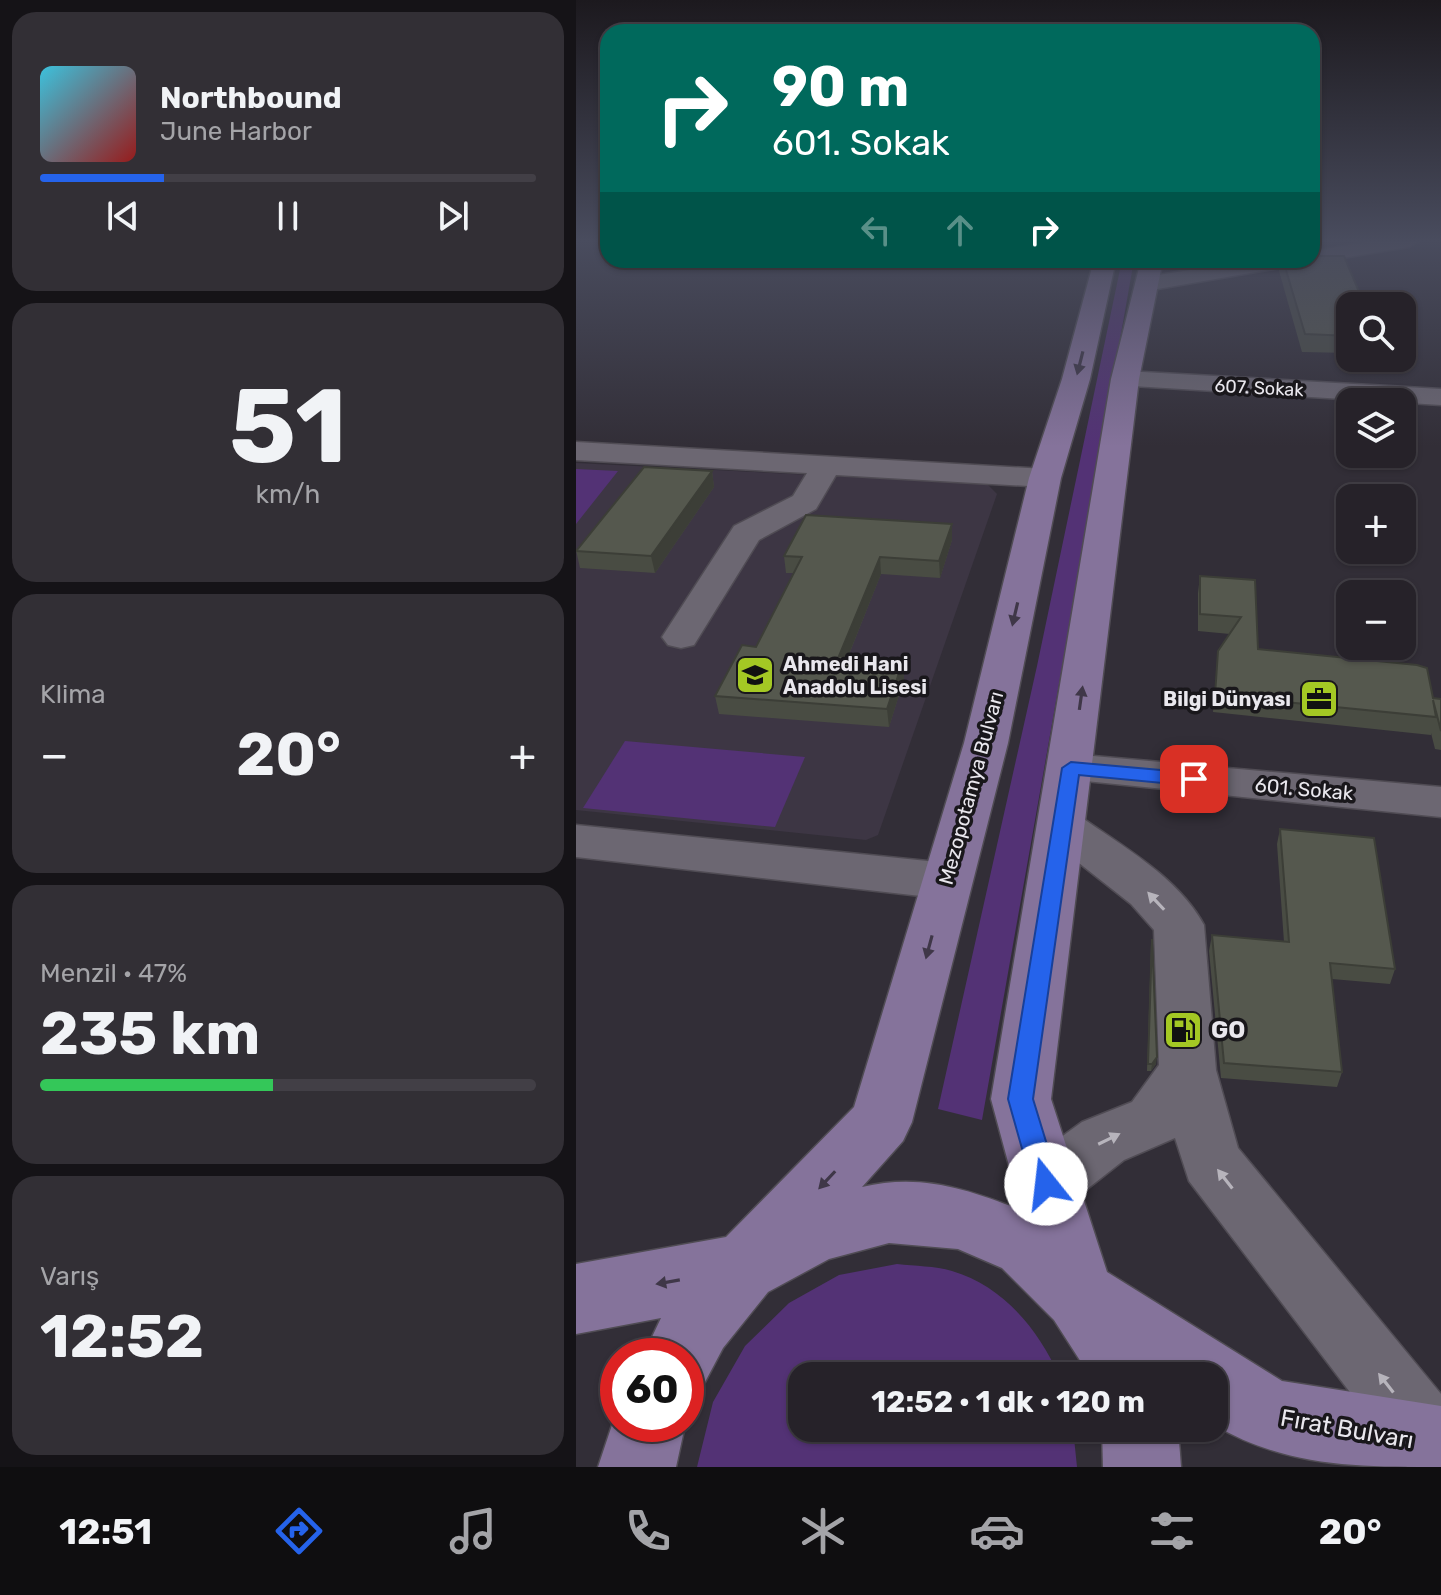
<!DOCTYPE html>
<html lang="tr">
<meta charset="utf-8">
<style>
:root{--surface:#262229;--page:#322f35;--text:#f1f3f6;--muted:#a4a4a8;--line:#423f46;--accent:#2563eb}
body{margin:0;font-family:Rubik,sans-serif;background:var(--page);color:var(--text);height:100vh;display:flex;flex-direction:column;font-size:30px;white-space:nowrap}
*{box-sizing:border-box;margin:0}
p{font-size:26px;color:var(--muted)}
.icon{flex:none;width:44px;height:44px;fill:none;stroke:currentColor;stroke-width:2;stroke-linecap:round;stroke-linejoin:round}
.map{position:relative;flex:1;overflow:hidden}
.drawer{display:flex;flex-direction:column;gap:12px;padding:12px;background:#151317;width:576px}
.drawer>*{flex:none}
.top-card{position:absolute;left:24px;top:24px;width:720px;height:244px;border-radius:24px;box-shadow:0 2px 6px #0004,0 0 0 2px var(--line);background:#00695c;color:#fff;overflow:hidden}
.tools{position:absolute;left:760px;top:292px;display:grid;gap:16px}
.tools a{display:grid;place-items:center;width:80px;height:80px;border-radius:16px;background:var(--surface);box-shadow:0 2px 6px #0004,0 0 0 2px var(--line);font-size:40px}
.speed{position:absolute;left:24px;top:1338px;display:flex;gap:16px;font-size:40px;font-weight:700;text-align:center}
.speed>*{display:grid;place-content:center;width:104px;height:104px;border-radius:50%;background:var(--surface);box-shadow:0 2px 6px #0004,0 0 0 2px var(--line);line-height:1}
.speed .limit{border:12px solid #d22;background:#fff;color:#111}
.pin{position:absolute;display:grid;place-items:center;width:68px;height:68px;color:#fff;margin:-34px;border-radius:16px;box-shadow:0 4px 12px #0006}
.me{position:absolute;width:88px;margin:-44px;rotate:344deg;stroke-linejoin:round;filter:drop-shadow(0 0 6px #0008)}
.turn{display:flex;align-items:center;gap:28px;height:168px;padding:0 40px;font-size:36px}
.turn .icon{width:104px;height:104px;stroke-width:2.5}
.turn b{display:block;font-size:56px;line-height:68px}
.lanes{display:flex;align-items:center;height:76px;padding:0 40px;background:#0003;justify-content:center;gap:40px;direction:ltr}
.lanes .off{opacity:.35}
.big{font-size:60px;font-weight:700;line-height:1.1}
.drawer .tile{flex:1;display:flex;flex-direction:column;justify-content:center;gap:12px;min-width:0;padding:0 28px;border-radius:24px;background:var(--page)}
.drawer .dial{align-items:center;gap:0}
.dial b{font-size:104px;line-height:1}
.song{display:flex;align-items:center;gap:24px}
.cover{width:96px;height:96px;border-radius:12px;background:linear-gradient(135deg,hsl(190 70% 55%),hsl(0 70% 35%))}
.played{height:8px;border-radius:4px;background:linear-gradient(90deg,var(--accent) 25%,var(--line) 25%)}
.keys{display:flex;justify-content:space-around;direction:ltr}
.heat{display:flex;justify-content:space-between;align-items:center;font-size:44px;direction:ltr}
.charge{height:12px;border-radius:6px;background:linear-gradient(90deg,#34c759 47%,var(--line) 0)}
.trip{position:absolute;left:212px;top:1362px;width:440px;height:80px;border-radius:24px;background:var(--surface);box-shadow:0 2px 6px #0004,0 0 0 2px var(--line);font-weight:700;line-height:80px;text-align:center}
.tab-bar{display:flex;height:128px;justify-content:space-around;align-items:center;background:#0f0e10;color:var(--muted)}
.tab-bar .icon{width:56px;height:56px}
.tab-bar .selected{color:var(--accent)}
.tab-bar b{font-size:36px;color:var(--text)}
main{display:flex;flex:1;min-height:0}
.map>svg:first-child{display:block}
.built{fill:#3d3644}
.green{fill:#533275}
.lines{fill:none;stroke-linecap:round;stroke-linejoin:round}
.minor-casing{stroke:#504c54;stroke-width:3}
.major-casing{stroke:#504c54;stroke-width:3}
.minor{fill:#6c6772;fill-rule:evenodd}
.major{fill:#85739b;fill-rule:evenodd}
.wall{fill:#494c43}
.shaded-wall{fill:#3c3e37}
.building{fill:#55584e;stroke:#3c3e37;stroke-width:2}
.oneway{fill:#3f3748}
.oneway2{fill:#b7b4bc}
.route{fill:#2563eb;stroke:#184099;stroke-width:2}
.labels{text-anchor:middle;stroke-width:7;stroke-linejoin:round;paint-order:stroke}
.far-street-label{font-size:18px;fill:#e9e7ed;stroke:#19171b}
.poi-label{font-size:20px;font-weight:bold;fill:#e9e7ed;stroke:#19171b;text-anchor:start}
.street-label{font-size:20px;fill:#e9e7ed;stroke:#19171b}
.near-poi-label{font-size:24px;font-weight:bold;fill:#e9e7ed;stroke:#19171b;text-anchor:start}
.near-street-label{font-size:24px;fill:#e9e7ed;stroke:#19171b}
</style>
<main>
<section class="drawer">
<div class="tile">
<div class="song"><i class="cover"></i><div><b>Northbound</b><p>June Harbor</p></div></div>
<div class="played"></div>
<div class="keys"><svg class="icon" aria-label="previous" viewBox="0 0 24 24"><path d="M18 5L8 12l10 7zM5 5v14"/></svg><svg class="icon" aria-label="pause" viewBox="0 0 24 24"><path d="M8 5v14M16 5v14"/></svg><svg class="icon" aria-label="next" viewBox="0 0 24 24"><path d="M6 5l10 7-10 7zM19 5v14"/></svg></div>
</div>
<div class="tile dial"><b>51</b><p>km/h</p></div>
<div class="tile"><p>Klima</p>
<div class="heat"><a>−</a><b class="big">20°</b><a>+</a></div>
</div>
<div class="tile"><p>Menzil · 47%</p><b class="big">235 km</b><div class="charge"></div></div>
<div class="tile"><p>Varış</p><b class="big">12:52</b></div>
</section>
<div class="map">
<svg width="865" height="1467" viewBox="0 0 865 1467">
<rect width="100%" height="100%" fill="#322e37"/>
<polygon class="built" points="0,463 411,484 421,494 302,835 290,840 0,810"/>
<g class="green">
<polygon points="546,260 558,260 406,1120 362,1109 461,666"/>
<polygon points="0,469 42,471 0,524"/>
<polygon points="49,741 229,757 199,827 7,808"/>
<path d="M321,1264C339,1266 359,1266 376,1271C427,1286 463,1330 483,1376H226V1428H497L501,1467H121L137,1402L169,1346L213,1303L263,1275Z"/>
</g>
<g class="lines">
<defs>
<g id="minor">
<polygon points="798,241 843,241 833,247 736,263 728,260 736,260 736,251"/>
<polygon points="676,260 725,260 715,266 570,291 559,284 570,277"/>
<polygon points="549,371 865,389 865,405 540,385 536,379"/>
<polygon points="0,442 469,469 480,471 484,478 480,485 469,487 260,475 240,509 183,540 118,645 105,648 92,645 86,637 158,526 217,496 231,473 0,460"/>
<polygon points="495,754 865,787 865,817 480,778 473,768 480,758"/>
<path d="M486,810L502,815C546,846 602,877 628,925L640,1070L662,1148L865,1394V1467H831L613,1181L599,1138L548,1160L492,1204L470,1213L448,1204L439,1184L448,1164L506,1122L556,1102L583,1065L578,930L555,904L470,837L463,826L470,815Z"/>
<polygon points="0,825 371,863 388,869 395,881 388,893 371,899 0,857"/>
</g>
<g id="major">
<path d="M518,260H540L514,379L485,478L432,743L336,1122L327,1141L286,1187C344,1173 391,1189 445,1210L415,1099L535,379L565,260H587L563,379L475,1099L531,1272L706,1381L865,1406V1467C781,1467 711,1467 638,1425V1376H514L478,1320L426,1268L382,1249L313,1243L253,1259L192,1292L147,1348L129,1382L110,1390V1356H67L85,1318L0,1334V1264L150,1237L278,1107L388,743L453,478L486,379Z"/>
<polygon points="42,1407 42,1424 110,1421 100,1467 22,1467"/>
<polygon points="526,1428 602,1428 605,1467 527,1467"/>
</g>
</defs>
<use href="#minor" class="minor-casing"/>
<use href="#major" class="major-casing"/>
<use href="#minor" class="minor"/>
<use href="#major" class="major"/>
</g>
<g class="wall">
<polygon points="705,260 736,260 774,306 774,353 726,352 703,271"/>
<polygon points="136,471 138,487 79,573 4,568 0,550"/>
<polygon points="376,524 376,540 364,578 305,574 272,657 327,661 328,679 313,727 143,714 139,696 180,647 218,573 210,573 208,556"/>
<polygon points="624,576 679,580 682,649 857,698 865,699 865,750 859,749 855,733 855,735 637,712 642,651 654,634 622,631 622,593"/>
<polygon points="704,829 819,969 814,984 756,979 766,1072 761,1087 645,1078 633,951 636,935 708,942 701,844"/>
<polygon points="575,945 580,1064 575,1071 571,1071"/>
</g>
<g class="shaded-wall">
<polygon points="136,471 138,487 79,573 75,556"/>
<polygon points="376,524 376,540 364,578 363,561"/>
<polygon points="304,557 305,574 265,674 263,656"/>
<polygon points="327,661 328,679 313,727 311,709"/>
<polygon points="581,1057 580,1064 575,1071 576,1064"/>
</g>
<g class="building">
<polygon points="736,256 768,256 789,306 774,306 774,336 729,334 707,260 736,260"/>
<polygon points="68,467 136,471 75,556 0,551"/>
<polygon points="230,515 376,524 363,561 304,557 263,656 327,661 311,709 139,696 166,645 180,647 226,557 208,556"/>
<polygon points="624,576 679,580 682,649 841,665 851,668 857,698 865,699 865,731 857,700 860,717 639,695 642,651 665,617 624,614"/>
<polygon points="704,829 798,838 819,969 754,963 766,1072 648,1063 636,935 713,942"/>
<polygon points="576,939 581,1057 576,1064 572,1064"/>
</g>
<defs><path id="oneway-solid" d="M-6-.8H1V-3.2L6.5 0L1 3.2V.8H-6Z" transform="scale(2)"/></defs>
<g class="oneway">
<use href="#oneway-solid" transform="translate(504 363) rotate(104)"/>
<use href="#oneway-solid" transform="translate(439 614) rotate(103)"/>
<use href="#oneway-solid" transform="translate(505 698) rotate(-82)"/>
<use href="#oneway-solid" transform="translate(353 947) rotate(105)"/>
<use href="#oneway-solid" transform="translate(251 1180) rotate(133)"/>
<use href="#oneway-solid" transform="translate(92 1282) rotate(170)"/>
</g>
<g class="oneway2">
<use href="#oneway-solid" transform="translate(580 901) rotate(-133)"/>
<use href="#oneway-solid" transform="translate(533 1139) rotate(-26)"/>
<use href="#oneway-solid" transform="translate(649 1179) rotate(-128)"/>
<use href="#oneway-solid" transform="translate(810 1383) rotate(-128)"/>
</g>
<linearGradient id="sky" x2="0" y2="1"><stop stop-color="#1c191e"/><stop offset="0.54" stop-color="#494c5e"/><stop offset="1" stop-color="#494c5e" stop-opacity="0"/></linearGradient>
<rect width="865" height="446" fill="url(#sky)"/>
<polygon class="route" points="495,762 618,773 628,779 618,786 503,775 457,1099 483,1184 479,1193 470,1197 460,1193 456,1184 432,1099 486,768"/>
<defs>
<symbol id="school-square" viewBox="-11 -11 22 22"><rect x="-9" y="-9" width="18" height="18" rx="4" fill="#a4c824" stroke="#19171b"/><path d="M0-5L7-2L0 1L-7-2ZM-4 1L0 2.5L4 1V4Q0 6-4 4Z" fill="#111"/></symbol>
<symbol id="office-square" viewBox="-11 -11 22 22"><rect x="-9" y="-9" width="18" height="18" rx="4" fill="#a4c824" stroke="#19171b"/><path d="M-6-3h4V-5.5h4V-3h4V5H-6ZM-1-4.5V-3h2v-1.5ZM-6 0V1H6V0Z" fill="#111"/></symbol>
<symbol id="fuel-square" viewBox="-11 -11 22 22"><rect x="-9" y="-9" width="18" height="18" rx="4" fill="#a4c824" stroke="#19171b"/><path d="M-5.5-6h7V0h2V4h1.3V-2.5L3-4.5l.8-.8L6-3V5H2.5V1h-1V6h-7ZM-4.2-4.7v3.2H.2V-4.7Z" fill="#111"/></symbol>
</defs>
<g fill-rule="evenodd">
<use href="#school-square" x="157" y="653" width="44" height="44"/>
<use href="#office-square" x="721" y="677" width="44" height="44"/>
<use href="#fuel-square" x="585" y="1008" width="44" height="44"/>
</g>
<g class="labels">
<g class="far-street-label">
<text transform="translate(683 388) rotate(3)" y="6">607. Sokak</text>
</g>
<g class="poi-label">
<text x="207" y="671">Ahmedi Hani<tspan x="207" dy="23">Anadolu Lisesi</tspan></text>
<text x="715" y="706" text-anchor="end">Bilgi Dünyası</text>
</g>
<g class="street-label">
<text transform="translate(395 788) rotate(-75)" y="7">Mezopotamya Bulvarı</text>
<text transform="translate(728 789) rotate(5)" y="7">601. Sokak</text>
</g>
<g class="near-poi-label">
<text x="635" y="1038">GO</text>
</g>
<g class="near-street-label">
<text transform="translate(771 1429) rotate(10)" y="8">Fırat Bulvarı</text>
</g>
</g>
</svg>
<div class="tools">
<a><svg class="icon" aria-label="search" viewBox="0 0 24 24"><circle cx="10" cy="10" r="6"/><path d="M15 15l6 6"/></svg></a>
<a><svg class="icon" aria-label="layers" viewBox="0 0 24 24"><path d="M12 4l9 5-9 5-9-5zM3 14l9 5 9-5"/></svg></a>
<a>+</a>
<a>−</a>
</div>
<div class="speed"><div class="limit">60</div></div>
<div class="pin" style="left:618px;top:779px;background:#d93025"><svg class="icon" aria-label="arrive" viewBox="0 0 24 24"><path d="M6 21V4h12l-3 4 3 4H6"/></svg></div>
<svg class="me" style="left:470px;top:1184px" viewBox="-20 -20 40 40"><circle r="19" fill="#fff"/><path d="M0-13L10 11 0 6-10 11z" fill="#2563eb"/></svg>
<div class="trip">12:52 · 1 dk · 120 m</div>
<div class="top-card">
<div class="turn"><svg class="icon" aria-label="right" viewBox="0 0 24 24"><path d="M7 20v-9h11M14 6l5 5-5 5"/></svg><div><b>90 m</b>601. Sokak</div></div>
<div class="lanes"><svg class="icon off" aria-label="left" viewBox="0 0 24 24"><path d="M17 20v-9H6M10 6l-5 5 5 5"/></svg><svg class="icon off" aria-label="ahead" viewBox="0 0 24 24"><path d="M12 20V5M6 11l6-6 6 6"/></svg><svg class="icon" aria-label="right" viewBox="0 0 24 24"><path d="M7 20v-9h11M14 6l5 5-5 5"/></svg></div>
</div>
</div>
</main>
<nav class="tab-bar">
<b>12:51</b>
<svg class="icon selected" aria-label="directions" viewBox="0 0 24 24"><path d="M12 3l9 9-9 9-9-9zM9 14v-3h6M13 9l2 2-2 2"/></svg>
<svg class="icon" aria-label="music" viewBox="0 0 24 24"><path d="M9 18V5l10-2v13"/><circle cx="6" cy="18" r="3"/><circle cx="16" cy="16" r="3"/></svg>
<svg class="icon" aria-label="phone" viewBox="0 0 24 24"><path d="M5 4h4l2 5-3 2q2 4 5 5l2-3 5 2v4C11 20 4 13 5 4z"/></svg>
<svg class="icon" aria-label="climate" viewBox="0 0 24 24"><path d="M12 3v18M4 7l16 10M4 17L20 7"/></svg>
<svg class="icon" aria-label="car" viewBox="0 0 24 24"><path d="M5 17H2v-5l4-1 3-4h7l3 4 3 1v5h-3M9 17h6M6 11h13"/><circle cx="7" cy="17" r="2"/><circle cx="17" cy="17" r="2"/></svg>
<svg class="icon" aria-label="filters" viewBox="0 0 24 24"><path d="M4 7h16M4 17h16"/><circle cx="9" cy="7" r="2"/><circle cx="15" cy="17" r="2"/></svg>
<b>20°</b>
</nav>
